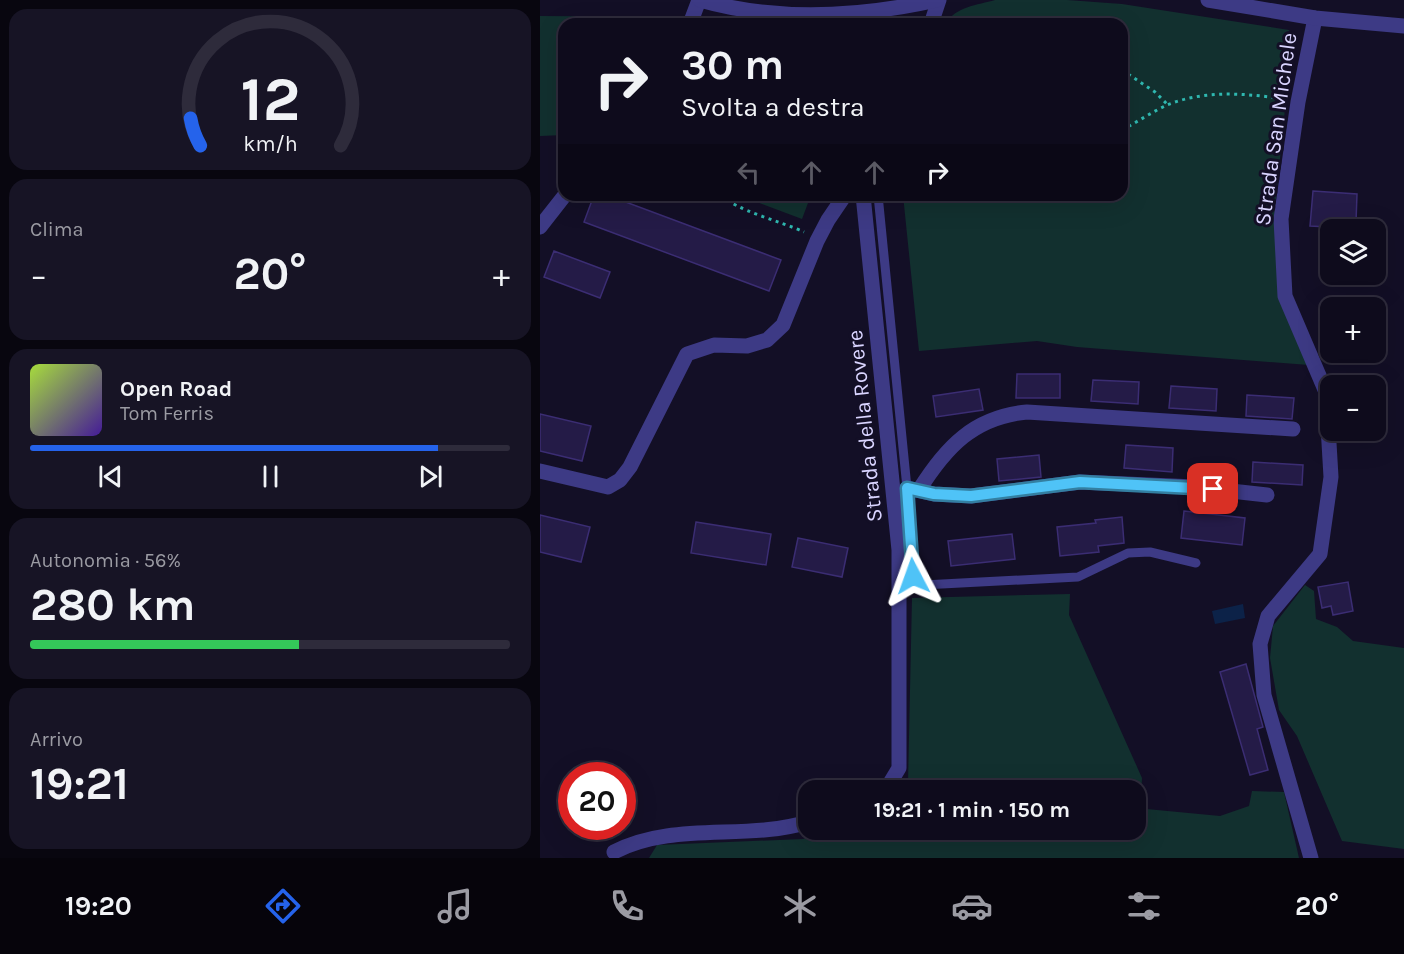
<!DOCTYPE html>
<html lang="it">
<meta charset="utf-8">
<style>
:root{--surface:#0e0b1c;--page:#171425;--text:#f1f3f6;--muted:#9b9ba3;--line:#2e2b3b;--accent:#2563eb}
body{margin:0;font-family:Karla,sans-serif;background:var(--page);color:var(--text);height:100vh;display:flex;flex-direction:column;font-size:22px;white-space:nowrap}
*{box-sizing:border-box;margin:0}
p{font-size:20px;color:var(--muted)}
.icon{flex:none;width:33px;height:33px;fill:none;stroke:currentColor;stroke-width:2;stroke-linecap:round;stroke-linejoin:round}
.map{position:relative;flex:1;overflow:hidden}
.panel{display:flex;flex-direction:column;gap:9px;padding:9px;background:#08060f;width:540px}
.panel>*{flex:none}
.hud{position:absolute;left:18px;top:18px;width:570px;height:183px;border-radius:18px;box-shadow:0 6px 24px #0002,0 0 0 2px var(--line);background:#0e0b1c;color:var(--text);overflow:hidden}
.fabs{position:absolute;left:780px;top:219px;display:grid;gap:12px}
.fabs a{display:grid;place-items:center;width:66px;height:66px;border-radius:12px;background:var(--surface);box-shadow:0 6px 24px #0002,0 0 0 2px var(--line);font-size:30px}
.speed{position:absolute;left:18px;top:762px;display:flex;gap:12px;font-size:30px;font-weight:700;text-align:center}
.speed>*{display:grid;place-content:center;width:78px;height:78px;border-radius:50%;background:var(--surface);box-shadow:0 6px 24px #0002,0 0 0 2px var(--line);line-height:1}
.speed .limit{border:9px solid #d22;background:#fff;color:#111}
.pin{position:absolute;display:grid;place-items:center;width:51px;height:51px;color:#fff;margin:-26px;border-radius:12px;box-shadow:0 3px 9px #0006}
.me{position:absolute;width:66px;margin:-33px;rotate:356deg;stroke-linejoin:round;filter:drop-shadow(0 0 4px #0008)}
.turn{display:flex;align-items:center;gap:21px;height:126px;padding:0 24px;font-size:27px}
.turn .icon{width:78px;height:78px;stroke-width:2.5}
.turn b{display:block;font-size:42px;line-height:51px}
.lanes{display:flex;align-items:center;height:57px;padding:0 24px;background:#0003;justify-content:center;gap:30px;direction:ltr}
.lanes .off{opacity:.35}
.big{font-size:45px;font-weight:700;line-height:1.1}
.panel .widget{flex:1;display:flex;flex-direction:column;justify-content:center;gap:9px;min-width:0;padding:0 21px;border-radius:18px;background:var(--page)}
.panel .dial{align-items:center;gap:0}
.dial svg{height:156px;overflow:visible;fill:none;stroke:var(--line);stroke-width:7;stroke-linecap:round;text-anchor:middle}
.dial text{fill:var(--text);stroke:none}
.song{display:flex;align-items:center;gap:18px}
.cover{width:72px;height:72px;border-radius:9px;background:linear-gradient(135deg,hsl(80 70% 55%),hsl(260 70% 35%))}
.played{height:6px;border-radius:3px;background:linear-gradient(90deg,var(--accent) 85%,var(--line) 85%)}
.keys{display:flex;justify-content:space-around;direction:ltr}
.heat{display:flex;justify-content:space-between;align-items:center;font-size:33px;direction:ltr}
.charge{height:9px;border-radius:4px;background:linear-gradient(90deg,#34c759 56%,var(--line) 0)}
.trip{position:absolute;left:258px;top:780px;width:348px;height:60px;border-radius:18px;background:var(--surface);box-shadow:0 6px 24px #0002,0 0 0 2px var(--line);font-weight:700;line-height:60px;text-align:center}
.dock{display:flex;height:96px;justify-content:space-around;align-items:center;background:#06040b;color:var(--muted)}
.dock .icon{width:42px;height:42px}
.dock .current{color:var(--accent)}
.dock b{font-size:27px;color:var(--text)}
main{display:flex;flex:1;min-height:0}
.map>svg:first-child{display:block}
.green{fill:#12302f}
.water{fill:#0c2248}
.building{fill:#241b47;stroke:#3b2d73;stroke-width:1.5}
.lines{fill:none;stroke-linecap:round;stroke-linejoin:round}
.path{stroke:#2fb8b0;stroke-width:3;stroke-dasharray:3 4.5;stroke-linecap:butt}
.service{stroke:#3d3a85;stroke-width:9}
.minor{stroke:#3d3a85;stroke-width:15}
.tertiary{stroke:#3d3a85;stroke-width:15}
.route-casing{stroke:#337fa1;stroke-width:15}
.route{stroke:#4fc3f7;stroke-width:10}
.labels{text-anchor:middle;stroke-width:6;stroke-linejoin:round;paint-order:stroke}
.street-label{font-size:22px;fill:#d9d4ff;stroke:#130f26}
</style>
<main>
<section class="panel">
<div class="widget dial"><svg viewBox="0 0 100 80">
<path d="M14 69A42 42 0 1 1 86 69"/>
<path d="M14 69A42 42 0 0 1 9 55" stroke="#2563eb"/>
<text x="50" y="56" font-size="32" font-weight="700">12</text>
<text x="50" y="72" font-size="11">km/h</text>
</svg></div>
<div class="widget"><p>Clima</p>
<div class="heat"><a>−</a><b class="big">20°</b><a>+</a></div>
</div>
<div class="widget">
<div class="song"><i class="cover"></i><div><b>Open Road</b><p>Tom Ferris</p></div></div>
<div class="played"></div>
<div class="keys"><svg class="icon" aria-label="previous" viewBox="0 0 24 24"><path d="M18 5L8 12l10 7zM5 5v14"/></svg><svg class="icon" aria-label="pause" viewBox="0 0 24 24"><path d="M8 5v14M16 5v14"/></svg><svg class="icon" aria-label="next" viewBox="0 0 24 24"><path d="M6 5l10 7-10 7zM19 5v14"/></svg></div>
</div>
<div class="widget"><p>Autonomia · 56%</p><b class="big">280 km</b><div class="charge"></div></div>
<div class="widget"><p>Arrivo</p><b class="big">19:21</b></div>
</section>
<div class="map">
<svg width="864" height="858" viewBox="0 0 864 858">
<rect width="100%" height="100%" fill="#130f26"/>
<g class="green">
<path d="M455,0H527L582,4L749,30L752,38L734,219L769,365L537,347L497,341L379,351L363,195H582V24H406C414,7 438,5 455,0Z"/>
<polygon points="0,16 140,17 142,24 24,24 24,135 0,136"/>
<polygon points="198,195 271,195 262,219"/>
<polygon points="765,585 774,591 776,619 797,627 813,641 864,648 864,849 802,841 757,736 739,710 730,658 733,626"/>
<polygon points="530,594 529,615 602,778 601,796 596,804 596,790 365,790 368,783 372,598"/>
<polygon points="712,791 744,792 759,858 109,858 117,845 263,839 287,830 596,830 596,808 680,816 709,806"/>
</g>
<polygon class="water" points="703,604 705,618 675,624 672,611"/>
<g class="building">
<polygon points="773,191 817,194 816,222 810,223 809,228 770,226"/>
<polygon points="54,195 67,195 241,260 229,291 44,222"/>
<polygon points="14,251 70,272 60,298 4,277"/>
<polygon points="477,374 520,374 520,398 476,398"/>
<polygon points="553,380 599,382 598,404 551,401"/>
<polygon points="631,386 677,389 676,411 629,408"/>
<polygon points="439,389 443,410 396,417 393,396"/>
<polygon points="707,395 754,398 752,419 706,416"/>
<polygon points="0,414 51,426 42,461 0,451"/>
<polygon points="586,445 633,448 632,472 584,468"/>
<polygon points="499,455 501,477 459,481 457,459"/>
<polygon points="713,462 763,465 762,485 712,482"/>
<polygon points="644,511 705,518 702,545 641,538"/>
<polygon points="0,515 50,527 41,562 0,552"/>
<polygon points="582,517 584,543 558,546 559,552 520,556 517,527 556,523 555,520"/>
<polygon points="156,522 231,534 226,565 151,553"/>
<polygon points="472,534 475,559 411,566 408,541"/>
<polygon points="258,538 308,548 302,577 252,567"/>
<polygon points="808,582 813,611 793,615 791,606 782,608 778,587"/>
<polygon points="706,664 723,727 717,729 728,770 710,775 680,672"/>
</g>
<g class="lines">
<g class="path">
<polyline points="582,70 615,92 628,105"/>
<path d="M582,130C597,122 612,112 627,105C664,90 705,93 743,99"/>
<path d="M182,195C194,210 243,222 264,232"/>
</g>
<polyline class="service" points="338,195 367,488 373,576 377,583 383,585 538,577 588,553 610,552 656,563"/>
<g class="minor">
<polyline points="150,24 159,0"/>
<polyline points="391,24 399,0"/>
<polyline points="323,195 359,550 359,768 347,788 341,790"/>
<polyline points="0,227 25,195"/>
<polyline points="0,471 68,487 80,480 90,467 147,354 174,345 207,346 227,340 243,325 277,241 288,220 305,195"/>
<polyline points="367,488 394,494 431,496 540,482 655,487 727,495"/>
<path d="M379,490C406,447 434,417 487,412L753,429"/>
<path d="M74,852C133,821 206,841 268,822"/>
<polyline points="771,858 724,695 720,644 728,616 780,554 791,477 786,392 745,296 741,219 758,102 775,18"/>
</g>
<g class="tertiary">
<path d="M160,0C237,22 320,17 397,0"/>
<polyline points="668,0 775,18 864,26"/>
</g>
</g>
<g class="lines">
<defs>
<polyline id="route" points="373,576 367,488 394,494 431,496 540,482 673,489"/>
</defs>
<use href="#route" class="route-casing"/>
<use href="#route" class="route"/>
</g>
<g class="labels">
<g class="street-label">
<text transform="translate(735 129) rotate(-82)" y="8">Strada San Michele</text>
<text transform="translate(324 426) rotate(-96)" y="8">Strada della Rovere</text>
</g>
</g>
</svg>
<div class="fabs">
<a><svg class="icon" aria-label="layers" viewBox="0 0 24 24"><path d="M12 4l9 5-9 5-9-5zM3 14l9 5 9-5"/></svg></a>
<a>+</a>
<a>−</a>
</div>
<div class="speed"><div class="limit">20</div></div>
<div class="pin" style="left:673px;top:489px;background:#d93025"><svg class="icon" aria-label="arrive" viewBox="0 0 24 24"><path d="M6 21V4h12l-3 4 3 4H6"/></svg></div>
<svg class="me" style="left:373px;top:576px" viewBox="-20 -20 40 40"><path d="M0-17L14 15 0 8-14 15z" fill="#4fc3f7" stroke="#fff" stroke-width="4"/></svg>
<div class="trip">19:21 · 1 min · 150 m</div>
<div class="hud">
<div class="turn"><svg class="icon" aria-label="right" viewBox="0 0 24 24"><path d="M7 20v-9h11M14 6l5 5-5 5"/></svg><div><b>30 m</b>Svolta a destra</div></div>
<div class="lanes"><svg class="icon off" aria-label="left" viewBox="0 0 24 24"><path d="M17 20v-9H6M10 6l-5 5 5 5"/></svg><svg class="icon off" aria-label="ahead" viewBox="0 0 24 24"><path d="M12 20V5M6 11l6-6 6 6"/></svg><svg class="icon off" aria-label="ahead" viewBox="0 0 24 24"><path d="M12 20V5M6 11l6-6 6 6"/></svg><svg class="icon" aria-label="right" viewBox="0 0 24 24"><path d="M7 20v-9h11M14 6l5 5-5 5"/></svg></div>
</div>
</div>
</main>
<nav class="dock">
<b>19:20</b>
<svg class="icon current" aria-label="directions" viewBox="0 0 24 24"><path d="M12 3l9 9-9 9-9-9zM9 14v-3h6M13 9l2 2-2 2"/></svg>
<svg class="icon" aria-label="music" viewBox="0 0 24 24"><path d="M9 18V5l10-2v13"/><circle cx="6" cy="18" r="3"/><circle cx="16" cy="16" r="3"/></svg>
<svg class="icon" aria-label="phone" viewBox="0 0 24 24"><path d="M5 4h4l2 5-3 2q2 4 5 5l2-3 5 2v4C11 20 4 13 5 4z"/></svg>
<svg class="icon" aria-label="climate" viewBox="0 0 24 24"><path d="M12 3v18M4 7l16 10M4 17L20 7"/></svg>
<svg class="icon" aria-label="car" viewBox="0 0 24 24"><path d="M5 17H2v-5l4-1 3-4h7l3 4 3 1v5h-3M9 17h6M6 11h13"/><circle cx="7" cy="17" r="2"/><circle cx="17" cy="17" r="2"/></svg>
<svg class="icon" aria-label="filters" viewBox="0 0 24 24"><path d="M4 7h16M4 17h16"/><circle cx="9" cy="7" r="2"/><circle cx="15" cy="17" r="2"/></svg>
<b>20°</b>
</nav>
